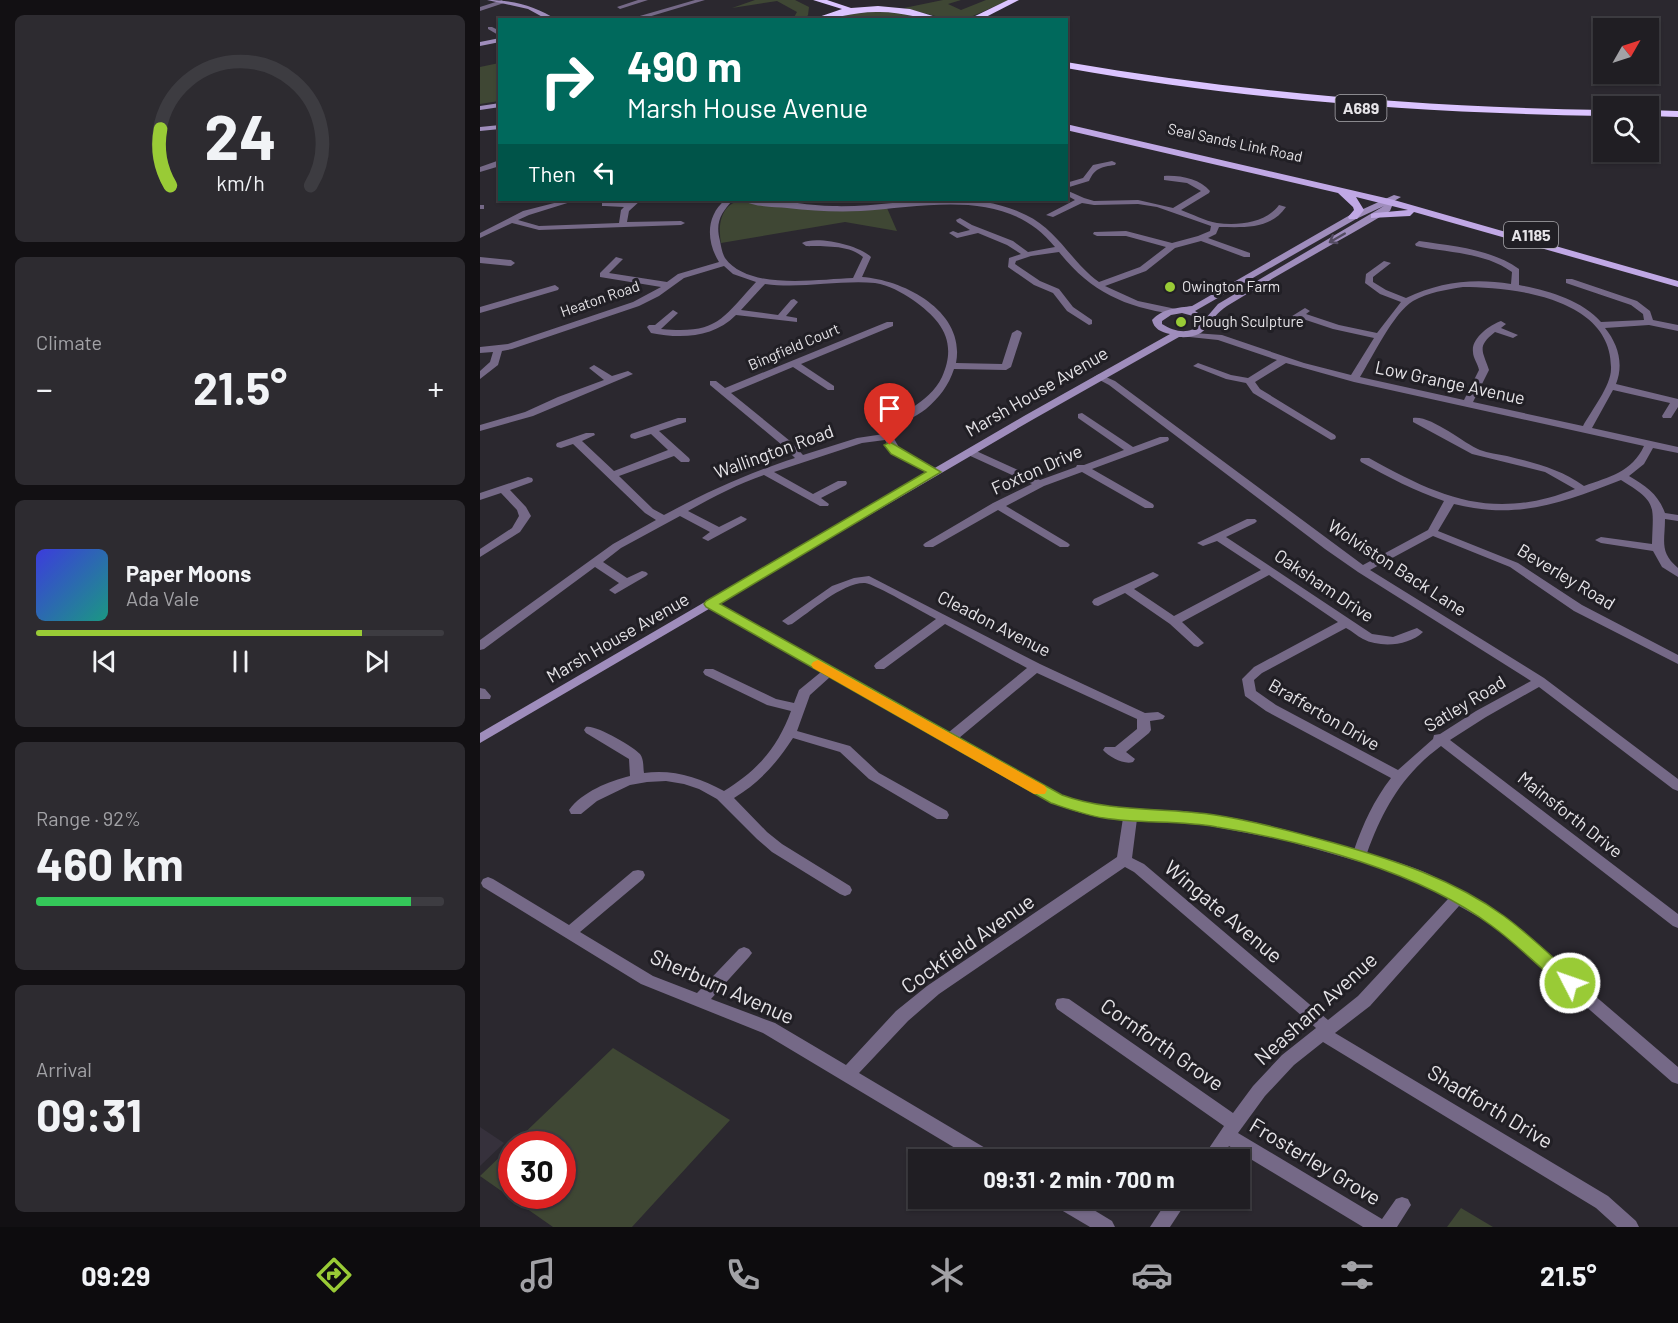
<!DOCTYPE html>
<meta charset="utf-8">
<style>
:root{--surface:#201e23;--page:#2d2b30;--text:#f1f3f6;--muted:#a2a2a6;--line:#3d3c41;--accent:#99cb36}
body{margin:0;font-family:Barlow,sans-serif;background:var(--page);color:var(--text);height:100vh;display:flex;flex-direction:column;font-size:22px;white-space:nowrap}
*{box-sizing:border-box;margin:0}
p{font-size:20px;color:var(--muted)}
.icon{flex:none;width:33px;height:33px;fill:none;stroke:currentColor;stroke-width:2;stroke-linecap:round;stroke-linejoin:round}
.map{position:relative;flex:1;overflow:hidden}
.details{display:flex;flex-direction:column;gap:15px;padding:15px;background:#121013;width:480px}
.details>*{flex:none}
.hud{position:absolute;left:18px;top:18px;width:570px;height:183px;border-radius:0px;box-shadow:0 2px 4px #0004,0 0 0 2px var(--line);background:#00695c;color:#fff;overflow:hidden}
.needle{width:39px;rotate:51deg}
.tools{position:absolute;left:1113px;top:18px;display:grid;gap:12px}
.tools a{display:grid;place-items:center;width:66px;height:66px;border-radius:0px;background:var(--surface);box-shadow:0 2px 4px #0004,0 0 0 2px var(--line);font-size:30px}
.speed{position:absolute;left:18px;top:1131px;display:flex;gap:12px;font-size:30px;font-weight:700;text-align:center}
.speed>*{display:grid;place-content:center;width:78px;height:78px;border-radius:50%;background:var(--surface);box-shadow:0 2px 4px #0004,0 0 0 2px var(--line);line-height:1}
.speed .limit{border:9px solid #d22;background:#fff;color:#111}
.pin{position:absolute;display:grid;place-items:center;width:51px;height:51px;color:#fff;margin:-62px -26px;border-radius:50% 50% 50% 0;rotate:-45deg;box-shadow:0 0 6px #0007}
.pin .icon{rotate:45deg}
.me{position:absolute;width:66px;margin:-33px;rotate:311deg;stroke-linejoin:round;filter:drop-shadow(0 0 4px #0008)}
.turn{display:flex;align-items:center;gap:21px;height:126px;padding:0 30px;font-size:27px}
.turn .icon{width:78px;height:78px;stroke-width:2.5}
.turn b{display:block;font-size:42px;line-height:51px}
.then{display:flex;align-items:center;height:57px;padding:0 30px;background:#0003;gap:12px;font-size:22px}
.big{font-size:45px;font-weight:700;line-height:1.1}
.details .tile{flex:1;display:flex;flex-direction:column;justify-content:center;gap:9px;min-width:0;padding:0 21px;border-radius:9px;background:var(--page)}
.details .dial{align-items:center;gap:0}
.dial svg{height:156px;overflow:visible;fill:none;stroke:var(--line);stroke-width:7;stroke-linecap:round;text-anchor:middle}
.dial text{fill:var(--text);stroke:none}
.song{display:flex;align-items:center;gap:18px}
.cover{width:72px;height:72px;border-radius:9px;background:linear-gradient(135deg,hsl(240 70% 55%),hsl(170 70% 35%))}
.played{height:6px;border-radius:3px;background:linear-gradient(90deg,var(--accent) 80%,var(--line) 80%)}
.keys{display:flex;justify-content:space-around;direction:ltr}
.heat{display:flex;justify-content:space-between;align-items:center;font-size:33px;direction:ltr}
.charge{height:9px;border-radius:4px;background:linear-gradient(90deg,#34c759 92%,var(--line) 0)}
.trip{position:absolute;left:428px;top:1149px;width:342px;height:60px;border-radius:0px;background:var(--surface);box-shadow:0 2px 4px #0004,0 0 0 2px var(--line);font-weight:700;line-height:60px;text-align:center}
.tab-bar{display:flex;height:96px;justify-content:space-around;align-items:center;background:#0d0c0e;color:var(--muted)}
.tab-bar .icon{width:42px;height:42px}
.tab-bar .active{color:var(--accent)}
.tab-bar b{font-size:27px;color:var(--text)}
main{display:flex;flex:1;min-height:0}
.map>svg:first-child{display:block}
.built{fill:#36313c}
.green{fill:#3f4734}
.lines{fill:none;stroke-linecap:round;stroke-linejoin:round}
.street{fill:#756987;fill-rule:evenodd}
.secondary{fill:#9f8dbc;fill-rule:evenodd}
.primary{fill:#c0a8e5;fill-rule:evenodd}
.highway{fill:#dbc4ff;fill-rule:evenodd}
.oneway{stroke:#534b61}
.route{fill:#99cb36;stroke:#638423;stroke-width:1.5}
.slow{fill:#f59e0b}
.poi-dot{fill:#99cb36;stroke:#211f25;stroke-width:2}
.labels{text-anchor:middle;stroke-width:6;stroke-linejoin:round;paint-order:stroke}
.far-street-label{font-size:15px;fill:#e6e4e8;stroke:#211f25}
.far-poi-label{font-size:15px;fill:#e6e4e8;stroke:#211f25;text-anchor:start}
.shield{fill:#211f25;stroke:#aba9ae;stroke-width:1.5}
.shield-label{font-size:16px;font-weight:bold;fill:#e6e4e8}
.street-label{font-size:18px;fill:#e6e4e8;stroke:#211f25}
.near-street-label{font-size:21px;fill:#e6e4e8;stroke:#211f25}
</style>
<main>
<section class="details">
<div class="tile dial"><svg viewBox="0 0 100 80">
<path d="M14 69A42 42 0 1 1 86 69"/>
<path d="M14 69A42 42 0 0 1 9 40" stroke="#99cb36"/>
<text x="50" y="56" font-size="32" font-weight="700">24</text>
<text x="50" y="72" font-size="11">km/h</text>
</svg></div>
<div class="tile"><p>Climate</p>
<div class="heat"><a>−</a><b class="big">21.5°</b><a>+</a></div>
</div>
<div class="tile">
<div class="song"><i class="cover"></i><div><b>Paper Moons</b><p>Ada Vale</p></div></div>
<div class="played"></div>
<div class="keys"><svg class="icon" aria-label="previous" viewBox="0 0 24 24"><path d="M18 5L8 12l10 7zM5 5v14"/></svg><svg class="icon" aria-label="pause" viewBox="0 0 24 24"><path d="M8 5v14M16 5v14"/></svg><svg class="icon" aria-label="next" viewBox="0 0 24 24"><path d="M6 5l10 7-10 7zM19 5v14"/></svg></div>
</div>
<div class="tile"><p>Range · 92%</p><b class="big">460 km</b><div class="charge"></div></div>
<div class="tile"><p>Arrival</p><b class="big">09:31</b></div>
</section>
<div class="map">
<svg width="1198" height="1227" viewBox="0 0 1198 1227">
<rect width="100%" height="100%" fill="#2b282f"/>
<polygon class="built" points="0,1127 24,1143 0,1166"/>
<g class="green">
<polygon points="275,0 315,0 329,7 328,15 325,19 313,19 317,12 297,1 252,8"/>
<polygon points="463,0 481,0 468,4 481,10 506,0 529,0 486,19 467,19 424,8"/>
<polygon points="402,10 438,14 452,19 340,20 350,16"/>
<polygon points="19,63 19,101 0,104 0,67"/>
<path d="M258,201C310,210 355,211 407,208L417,231L365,222L241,243C238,226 240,207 258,201Z"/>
<polygon points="133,1048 250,1120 152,1227 73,1227 0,1176 31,1146 32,1196 82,1196 82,1144 33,1144"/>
<polygon points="981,1208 1013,1227 967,1227"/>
</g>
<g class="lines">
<g class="street">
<polygon points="22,0 24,3 0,11 0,7"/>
<polygon points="158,0 168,0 140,9 137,7"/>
<polygon points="215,0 225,0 158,20 146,20"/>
<polygon points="8,27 12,27 20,31 20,36 8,29"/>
<polygon points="17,161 20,161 20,166 0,172 0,167"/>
<path d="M632,161L636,163L635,165C621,167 615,168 609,181L586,188V183L603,178L613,165Z"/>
<path d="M684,176C700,175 720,179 730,191L729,193L701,210C712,214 725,221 737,223C758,226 786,223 799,205L806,207C790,230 764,227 739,227L736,234L728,238L770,253V257H764L721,241L695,248L666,271L625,286L658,301L696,309L698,311L693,314C644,307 610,291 579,252L551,256L536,261L535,264L560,281L579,289L593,307L612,320V324L609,325L587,311L573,293L554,285L528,267L529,258L541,254L527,245L498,233L477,238L469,233L473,231L478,233L490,230L477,222L476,220L480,218L492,225L533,241L548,252L575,247C527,187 448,207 381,211C356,212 332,211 307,208C294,207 273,207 262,200C290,197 323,206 353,206C416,208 486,185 546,215C578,230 591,262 619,282L660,267L686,247L646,236H617L613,234L614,232L646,231L692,243L718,236L730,231L731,226L677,207L658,204L614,205L602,203L573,217L566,215L595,200L586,195V190L604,198L614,201L658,200L693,208L721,191L707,183L684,180Z"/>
<polygon points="86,200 97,200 49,215 38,220 59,226 139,223 141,210 144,207 125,206 122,206 122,202 149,203 153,200 161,200 149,211 147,222 201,221 205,223 201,225 59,230 32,223 0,238 0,233 43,211"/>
<path d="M245,200H253C241,213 235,222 240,241C241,246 242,253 245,258C269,291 338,279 373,278L383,257C368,244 344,247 326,246L322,243C335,235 380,245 391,257L382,277C425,280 486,312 476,363L522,364L532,333L537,330L540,331L542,333L531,367L526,370L474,369C469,385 459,398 446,409C434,418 419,423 413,437L420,449L459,470L460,472L459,474H451L412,453L405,440L382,443L294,472L333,494L358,481H366L367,483L366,485L341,498L349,504L348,506H340L284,475C258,484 233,497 208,511L239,527L261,516L267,519L265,521L228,541L222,538L230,532L200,516L141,548L123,562L147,578L162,571L166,572L168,574L166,576L135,594L129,590L139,583L115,567L4,649L0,650V640L133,544L176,520L165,513L93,444L81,448L77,447L76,445L77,443L106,433H114L115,435L102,441L134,471L188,450L171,434L155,439L151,438L150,436L151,434L198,418H206V422L179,431L209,458L210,460L209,462H201L194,456L139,476L173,509L184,515C229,491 266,474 315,458L302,445L230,385V381H236L245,388L407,322H413V326L321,364L354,386V390H348L313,367L251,393L310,441L323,455L377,438L404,434C417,410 448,406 462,377C478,341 461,320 433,300C421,292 409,285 395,283C358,280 321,289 285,284L261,310L298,315L311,300L314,299L318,302L306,316L317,318V322L256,315C233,338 201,339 171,333L167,327L169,325H175L193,310L198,313L181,329C237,334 241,320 276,282L253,274L244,266L204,278L179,296L159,306L32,349L22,351L18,365L0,379V371L10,362L13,352L0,353V347L28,344L153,302L181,287L120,277V273L136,257L143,259L129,273L187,282L198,274L239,262C226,241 226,216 245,200Z"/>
<rect x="0" y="205" width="4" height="4"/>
<path d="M939,241C973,246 1011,249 1039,269V285C1067,290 1102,300 1121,322L1164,320L1163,314L1151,305L1086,283V279H1092L1157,301L1170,311L1173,320L1198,325V331L1169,325L1125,328C1138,344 1144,364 1136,384L1198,399V407L1191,418H1183L1182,416L1190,403L1133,390L1112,428L1198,447V453L1173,448L1164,464L1149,476C1166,486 1178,494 1185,513L1198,515V521L1185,519C1185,541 1179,552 1198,568V577L1182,567L1173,551L1121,543L1115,540L1121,537L1172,544C1173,504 1178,503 1141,480C1082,503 1038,520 974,504L958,531L1038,563L1102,605L1198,655V664L1094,611L1030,567L953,536L890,570L1064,678L1198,779V791L1193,789L1059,687L1006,717L970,740L1198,914V928L1193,926L961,746C922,775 903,809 887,853C910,860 933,866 955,877C965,882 973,889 984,892L986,896L1023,917L1198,1067V1084L1192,1082L1013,925L979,906L890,1006L855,1033L1128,1196L1156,1221L1159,1227H1137L1116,1208L843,1042L814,1065L785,1096L758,1133L902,1219L916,1199L922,1197L928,1199L931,1205L917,1227H883L749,1146L739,1160H721L744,1126L577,1009L575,1004L577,999L583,998L589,999L753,1113L773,1086L802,1055L836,1028L654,872L645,867L459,994L428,1021L379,1073L517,1155L519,1160H495L283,1033L161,984L3,887L1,883L3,879L8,877L13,879L89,925L153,871L158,870L163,871L165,875L163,879L100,932L173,976L217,993L259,949L264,947L269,949L272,953L269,957L231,999L295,1023L366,1065L416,1011L447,986L637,857L643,818L601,813L572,802L350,677L330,695L317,731L370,746L399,773L467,811L469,815L467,819H457L389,779L360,752L313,738C296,764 280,782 254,798L287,832L302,844L370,886L372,890L370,894L365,896L360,894L292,852L277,839L237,799L219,789L204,784L186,781L167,782L150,785L117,801L101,814H91L89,810C102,792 129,781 150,776L149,759L106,733L104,730L106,727C115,724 154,747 160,754C164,759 163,767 164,773C192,769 219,777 244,791C277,771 298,747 311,711L287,705L225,675L223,672L225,669H233L296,699L314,703L319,690L341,672L226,607L224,604L226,601H234L469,732L547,668L465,624L404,669H396L394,666L396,663L456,619C444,613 395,584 385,583C363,582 330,612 312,624L308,625L302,621L352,586L374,578L389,576L560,664L665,713L678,712L685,716L683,719L670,721L671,730L669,733L646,752L655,759L653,762C644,765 629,757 623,750L625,747H635L657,729V719L557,673L479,738L582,796L603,803L626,807L704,811L804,830L874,850C883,824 894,800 911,778L786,711L765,696L762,679L774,667L858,622L789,575L702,622L724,643L718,647L714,646L690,624L645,593L618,606L614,605L612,602L614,599L673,572L679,575L677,577L654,589L694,616L781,570L737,541L723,546L717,543L767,519H775L777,521L775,523L746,537L892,634L913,637L937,628L943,632C929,646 900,648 883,639C877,636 872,631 866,628L782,673L774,680L776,691L796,705L918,770L953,739L954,735L960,734L996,711L1051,681L878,572L845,549L629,385L614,377L619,374L635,381L883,565L948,530L964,501C935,491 908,477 881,462L880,460L881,458H889C961,498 1013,521 1095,489L1065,472L992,454L933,422V418C951,415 983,443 1000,450C1008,453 1018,454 1027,456C1055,463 1080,469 1104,486C1129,477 1152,472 1164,446L874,382L806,363L775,382L780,389L855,435L856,437L855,439L851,440L773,393L766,383L746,379L713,366L718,363L751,375L768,378L797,360L738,340L700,336V332L742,335L824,363L871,375L894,338L853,329L820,318L809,325H803L801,323L825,308L830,311L826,314L859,325L897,333L921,302L900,294L885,283L886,274L904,261L911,263L893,277V282L906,290L926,298C960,282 993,278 1031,284L1032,272C1004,252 968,253 936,246L935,244ZM983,287C1033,287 1133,298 1131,369C1131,386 1111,411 1103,426L993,402L1009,370C1003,351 996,347 1015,332L1033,338L1038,335L1021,328L1026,324L1021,321C1010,325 991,338 993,352C993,358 998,364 999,370L984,400L880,377C892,358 914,312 933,301C949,292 965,290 983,287ZM657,819L704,821L804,840L912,871L944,885L968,899L878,996L848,1020L664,864L652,858Z"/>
<polygon points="0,257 31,260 35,263 31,266 0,263"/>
<polygon points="75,285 79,288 78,290 0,313 0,307"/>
<polygon points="114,365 132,376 148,371 153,374 53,416 0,431 0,425 45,412 78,397 124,380 109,368"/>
<polygon points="602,413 653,447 680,437 688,437 689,439 688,441 612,469 673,504 674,506 673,508 665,508 602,472 564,486 526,506 588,543 590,545 588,547 580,547 518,510 453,547 445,547 443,545 445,543 513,503 552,484 486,454 485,452 486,450 494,450 560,480 596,467 597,465 604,465 644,450 598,418 598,414"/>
<polygon points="48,477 52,478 53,480 52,482 30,490 46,507 51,516 40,532 0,557 0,549 32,528 39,516 37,510 21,493 0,500 0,493"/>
<polygon points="0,688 5,689 11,696 10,699 0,699"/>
<polygon points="568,1198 594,1198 632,1221 635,1227 610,1227 571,1204"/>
<polygon points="689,1198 709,1198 690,1227 670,1227"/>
</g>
<g class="secondary">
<path d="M7,0C32,0 56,6 77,20H68L48,9Z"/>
<polygon points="20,38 20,42 0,46 0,42"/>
<polygon points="20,103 20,107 0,110 0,106"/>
<polygon points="20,125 20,129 0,131 0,127"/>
<path d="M914,195L921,197L914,201L910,211C856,243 800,273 747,306C726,319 731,339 699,337L552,420L0,743V733L544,416L690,334C681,332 674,329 672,320C683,308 698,308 712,306L870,215ZM904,206L738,304L726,318L715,311L876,219ZM702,313L713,316L721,324C709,335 695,332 682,324V321L691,315Z"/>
</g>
<polygon class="primary" points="586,124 914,200 1198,281 1198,287 934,212 930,216 891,218 891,214 895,213 928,210 876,197 884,210 877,219 869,219 868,217 874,210 873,207 858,193 586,130"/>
<g class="highway">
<path d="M333,0H347L371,8L398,6L430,9L466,20C442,20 420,11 396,12C373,12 352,20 330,20L362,9Z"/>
<polygon points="528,0 539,0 500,20 487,20"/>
<path d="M586,62C765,93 943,107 1124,110V116C943,113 765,100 586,68Z"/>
<polygon points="1168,110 1198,111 1198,117 1168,116"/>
</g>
</g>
<defs><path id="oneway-shaft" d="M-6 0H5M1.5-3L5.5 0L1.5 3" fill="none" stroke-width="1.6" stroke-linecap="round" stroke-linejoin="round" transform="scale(1.5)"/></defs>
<use class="oneway" href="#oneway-shaft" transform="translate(857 238) rotate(150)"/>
<path class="route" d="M410,442L461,472L240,604L582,795C631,813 684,807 735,815C775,821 815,832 854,843C914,860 973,879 1024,916C1050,935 1073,958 1096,978L1099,983L1096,988L1090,991L1084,988C1060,968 1037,944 1012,926C940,872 824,841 737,827C699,820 661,824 624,818C605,815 589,809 571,803L226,607L224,604L226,601L446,472L411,454L404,445Z"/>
<polygon class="slow" points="338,660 565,786 567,790 565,794 554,794 333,668 331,665 333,662"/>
<g class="poi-dot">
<circle cx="690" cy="287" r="6"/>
<circle cx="701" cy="322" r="6"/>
</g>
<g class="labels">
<g class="far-street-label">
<text transform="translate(755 143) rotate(12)" y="5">Seal Sands Link Road</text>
<text transform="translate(120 299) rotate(-19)" y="5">Heaton Road</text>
<text transform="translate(314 347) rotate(-23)" y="5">Bingfield Court</text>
</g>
<g class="far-poi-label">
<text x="702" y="292">Owington Farm</text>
<text x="713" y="327">Plough Sculpture</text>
</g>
<g class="shield">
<rect x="855.5" y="95" width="51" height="26" rx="4.5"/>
<rect x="1024" y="222" width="54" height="26" rx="4.5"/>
</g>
<g class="shield-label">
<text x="881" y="114">A689</text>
<text x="1051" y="241">A1185</text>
</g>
<g class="street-label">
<text transform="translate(970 383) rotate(12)" y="6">Low Grange Avenue</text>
<text transform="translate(557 392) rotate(-30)" y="6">Marsh House Avenue</text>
<text transform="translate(294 452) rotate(-20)" y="6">Wallington Road</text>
<text transform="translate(557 470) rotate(-24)" y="6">Foxton Drive</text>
<text transform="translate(917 568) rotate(33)" y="6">Wolviston Back Lane</text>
<text transform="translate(1086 577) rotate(31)" y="6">Beverley Road</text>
<text transform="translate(844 586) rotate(34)" y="6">Oaksham Drive</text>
<text transform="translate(514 624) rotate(27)" y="6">Cleadon Avenue</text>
<text transform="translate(138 638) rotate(-30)" y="6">Marsh House Avenue</text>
<text transform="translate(985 704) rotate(-31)" y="6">Satley Road</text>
<text transform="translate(844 715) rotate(30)" y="6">Brafferton Drive</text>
<text transform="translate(1090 815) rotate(38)" y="6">Mainsforth Drive</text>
</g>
<g class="near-street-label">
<text transform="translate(743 912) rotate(40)" y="7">Wingate Avenue</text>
<text transform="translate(488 944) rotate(-35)" y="7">Cockfield Avenue</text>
<text transform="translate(242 987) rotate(24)" y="7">Sherburn Avenue</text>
<text transform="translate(836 1009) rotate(-42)" y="7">Neasham Avenue</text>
<text transform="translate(682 1045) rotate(35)" y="7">Cornforth Grove</text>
<text transform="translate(1010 1107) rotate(31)" y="7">Shadforth Drive</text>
<text transform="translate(835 1162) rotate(31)" y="7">Frosterley Grove</text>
</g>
</g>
</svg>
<div class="tools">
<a><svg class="needle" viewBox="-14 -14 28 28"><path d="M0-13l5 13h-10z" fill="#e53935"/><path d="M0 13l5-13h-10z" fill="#a2a2a6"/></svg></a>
<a><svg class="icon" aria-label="search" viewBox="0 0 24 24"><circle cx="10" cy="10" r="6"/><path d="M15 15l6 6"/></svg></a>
</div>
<div class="speed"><div class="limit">30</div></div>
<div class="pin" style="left:410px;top:445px;background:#d93025"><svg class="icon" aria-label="arrive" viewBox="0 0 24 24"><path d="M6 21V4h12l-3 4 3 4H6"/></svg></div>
<svg class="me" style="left:1090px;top:983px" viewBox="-20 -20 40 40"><circle r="17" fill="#99cb36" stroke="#fff" stroke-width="3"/><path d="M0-11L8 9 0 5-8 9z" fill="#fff"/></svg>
<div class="trip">09:31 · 2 min · 700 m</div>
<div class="hud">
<div class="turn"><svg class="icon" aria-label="right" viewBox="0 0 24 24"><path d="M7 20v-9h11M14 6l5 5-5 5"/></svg><div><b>490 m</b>Marsh House Avenue</div></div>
<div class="then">Then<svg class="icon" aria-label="left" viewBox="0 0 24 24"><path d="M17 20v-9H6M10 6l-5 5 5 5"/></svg></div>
</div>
</div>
</main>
<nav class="tab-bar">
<b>09:29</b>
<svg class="icon active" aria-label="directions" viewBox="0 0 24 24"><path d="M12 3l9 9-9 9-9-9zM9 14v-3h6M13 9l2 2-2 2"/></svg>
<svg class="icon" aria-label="music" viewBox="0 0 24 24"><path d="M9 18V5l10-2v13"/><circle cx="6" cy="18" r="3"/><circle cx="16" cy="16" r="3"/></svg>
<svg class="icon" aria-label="phone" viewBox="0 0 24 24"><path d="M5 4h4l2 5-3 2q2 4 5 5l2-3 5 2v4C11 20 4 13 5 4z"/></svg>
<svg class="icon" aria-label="climate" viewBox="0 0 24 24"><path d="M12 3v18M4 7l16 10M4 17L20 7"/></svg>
<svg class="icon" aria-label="car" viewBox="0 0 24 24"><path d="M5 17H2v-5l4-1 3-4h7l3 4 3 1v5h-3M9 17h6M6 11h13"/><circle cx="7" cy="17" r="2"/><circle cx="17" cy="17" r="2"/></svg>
<svg class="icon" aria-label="filters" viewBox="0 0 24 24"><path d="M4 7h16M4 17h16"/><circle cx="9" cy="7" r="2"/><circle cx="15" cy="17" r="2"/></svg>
<b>21.5°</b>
</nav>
